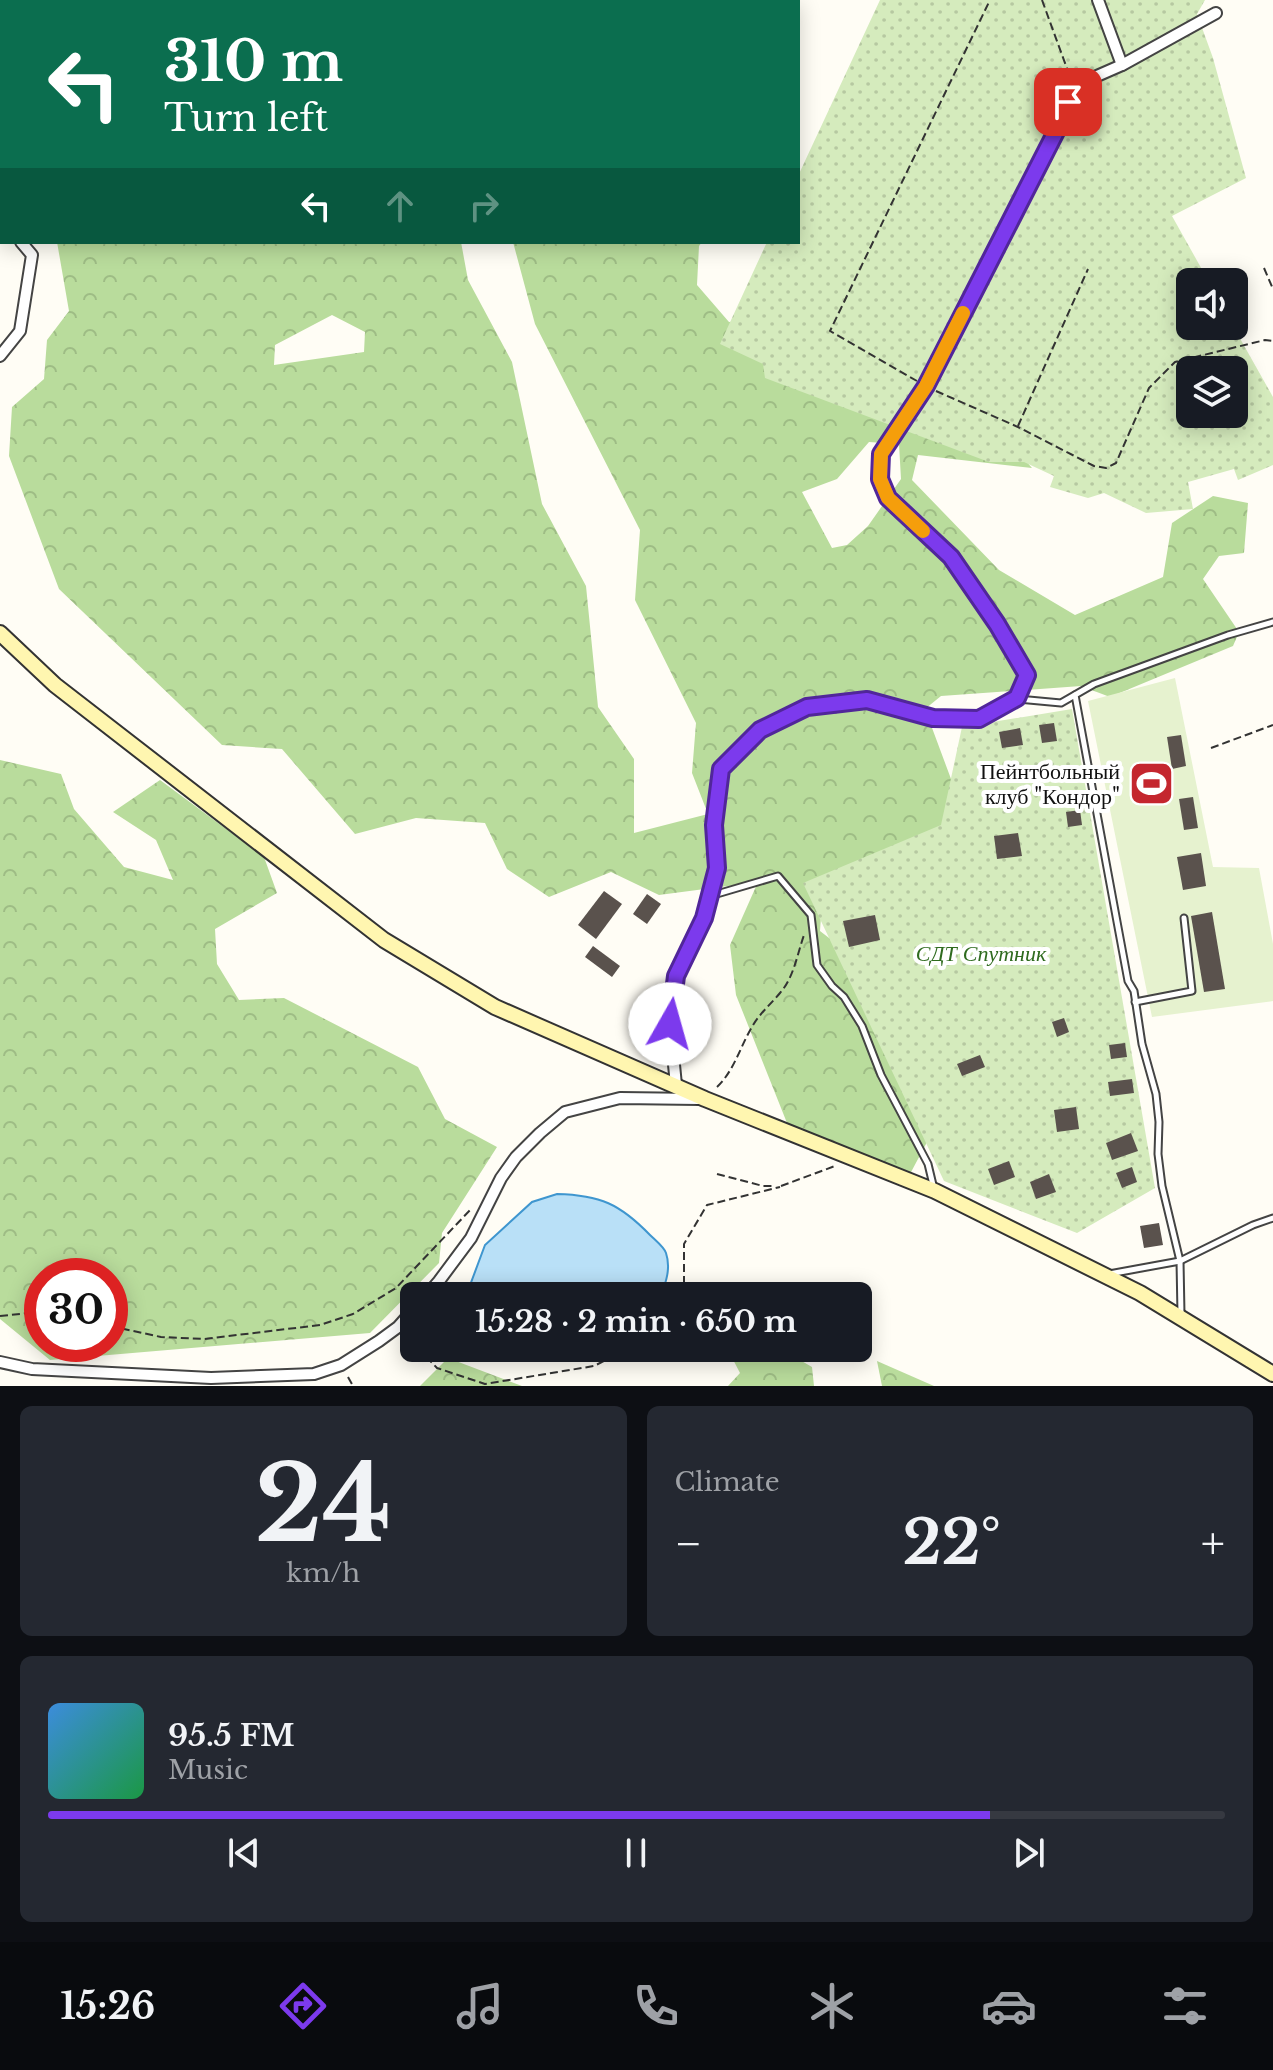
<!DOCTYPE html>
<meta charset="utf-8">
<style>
:root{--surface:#171b24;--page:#242831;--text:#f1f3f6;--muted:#9ea1a6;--line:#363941;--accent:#7c3aed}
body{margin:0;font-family:"Libre Baskerville",serif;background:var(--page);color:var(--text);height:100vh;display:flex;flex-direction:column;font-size:30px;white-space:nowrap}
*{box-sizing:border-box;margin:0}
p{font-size:26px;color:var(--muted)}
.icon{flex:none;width:44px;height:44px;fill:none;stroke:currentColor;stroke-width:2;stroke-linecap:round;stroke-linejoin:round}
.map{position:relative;height:1386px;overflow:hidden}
.side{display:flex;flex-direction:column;gap:20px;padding:20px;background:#0d0f14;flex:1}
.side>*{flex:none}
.guide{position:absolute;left:0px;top:0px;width:800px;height:244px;box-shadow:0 4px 20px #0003;background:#0b6e4f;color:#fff;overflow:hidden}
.buttons{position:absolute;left:1176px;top:268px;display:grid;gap:16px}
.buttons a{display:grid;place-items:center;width:72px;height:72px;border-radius:12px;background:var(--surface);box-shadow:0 4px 20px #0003;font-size:40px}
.speed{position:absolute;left:24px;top:1258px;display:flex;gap:16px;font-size:40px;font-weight:700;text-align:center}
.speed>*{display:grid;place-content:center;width:104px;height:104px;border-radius:50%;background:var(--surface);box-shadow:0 4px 20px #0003;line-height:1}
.speed .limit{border:12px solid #d22;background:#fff;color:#111}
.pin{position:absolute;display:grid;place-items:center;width:68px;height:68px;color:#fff;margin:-34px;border-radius:16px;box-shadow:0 4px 12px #0006}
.me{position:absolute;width:88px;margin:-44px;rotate:7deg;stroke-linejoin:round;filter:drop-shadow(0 0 6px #0008)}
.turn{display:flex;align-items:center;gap:28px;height:168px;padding:0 32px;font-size:36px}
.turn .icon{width:104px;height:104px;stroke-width:2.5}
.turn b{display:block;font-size:56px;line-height:68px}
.lanes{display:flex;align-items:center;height:76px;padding:0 32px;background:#0003;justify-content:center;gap:40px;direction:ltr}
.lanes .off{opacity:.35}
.big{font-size:60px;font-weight:800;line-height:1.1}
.side .tile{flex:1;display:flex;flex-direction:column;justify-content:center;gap:12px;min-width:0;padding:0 28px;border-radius:12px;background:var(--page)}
.side .dial{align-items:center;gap:0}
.dial b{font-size:104px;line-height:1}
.song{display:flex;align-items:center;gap:24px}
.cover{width:96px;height:96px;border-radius:12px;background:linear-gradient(135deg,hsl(210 70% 55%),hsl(140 70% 35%))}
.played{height:8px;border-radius:4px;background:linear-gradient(90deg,var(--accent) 80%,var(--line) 80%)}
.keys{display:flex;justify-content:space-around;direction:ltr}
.heat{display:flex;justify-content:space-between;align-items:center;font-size:44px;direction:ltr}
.side .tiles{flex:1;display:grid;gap:20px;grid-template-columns:1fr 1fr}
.tile:last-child{grid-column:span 2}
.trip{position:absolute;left:400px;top:1282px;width:472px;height:80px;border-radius:12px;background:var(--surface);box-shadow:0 4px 20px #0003;font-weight:800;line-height:80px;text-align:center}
.tab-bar{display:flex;height:128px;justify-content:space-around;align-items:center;background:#090b0e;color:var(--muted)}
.tab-bar .icon{width:56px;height:56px}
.tab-bar .selected{color:var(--accent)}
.tab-bar b{font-size:36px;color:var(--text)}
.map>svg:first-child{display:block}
.forest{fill:url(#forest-crowns);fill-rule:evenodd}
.garden{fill:url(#garden-dots);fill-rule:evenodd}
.pitch{fill:#e6f2cf}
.water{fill:#b9e0f7;stroke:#3f96cf;stroke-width:2}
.building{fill:#5a524d}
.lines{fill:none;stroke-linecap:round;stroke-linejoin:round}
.lane-casing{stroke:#444;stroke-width:9}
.street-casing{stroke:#444;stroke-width:14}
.secondary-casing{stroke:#333;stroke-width:18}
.path{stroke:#333;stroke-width:2;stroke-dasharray:8 4;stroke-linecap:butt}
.lane{stroke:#fff;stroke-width:5}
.street{stroke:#fff;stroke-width:10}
.secondary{stroke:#fff6b0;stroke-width:14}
.route-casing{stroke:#51269a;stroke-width:20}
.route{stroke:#7c3aed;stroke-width:14}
.slow{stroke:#f59e0b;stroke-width:14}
.labels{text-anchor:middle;stroke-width:8;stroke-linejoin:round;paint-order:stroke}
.poi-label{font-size:22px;fill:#111;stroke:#fff;text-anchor:end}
.park-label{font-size:22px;font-style:italic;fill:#2f6b1f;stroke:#fff}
</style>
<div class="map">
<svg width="1273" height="1386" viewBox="0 0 1273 1386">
<defs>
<pattern id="forest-crowns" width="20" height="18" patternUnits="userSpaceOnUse" patternTransform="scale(2)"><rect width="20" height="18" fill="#b9dc9c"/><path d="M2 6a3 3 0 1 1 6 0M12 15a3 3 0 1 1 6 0" fill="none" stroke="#9ebc85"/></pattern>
<pattern id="garden-dots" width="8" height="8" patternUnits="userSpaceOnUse" patternTransform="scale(2)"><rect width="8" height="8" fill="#d5ebbd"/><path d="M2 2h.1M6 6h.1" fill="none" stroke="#b6c8a1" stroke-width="1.8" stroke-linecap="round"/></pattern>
</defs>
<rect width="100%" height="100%" fill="#fffdf5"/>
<g class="forest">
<polygon points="453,0 799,0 798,2 453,2"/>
<path d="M57,242H461L468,280L512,362L542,504L586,586L598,707L634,759V833L708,814L692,773L696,723L635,600L640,530L535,324L513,242H702L699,246L697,285L729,322L789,317L972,399L1032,468L918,455L912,480L999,570L1075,615L1163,577L1172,523L1213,496L1248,503L1244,553L1219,556L1203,579L1239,632L1233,646L1110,697L1081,686L941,696L925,709L967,822L822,901L820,931L877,975L942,1114L910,1174L787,1123L736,995L730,945L758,882L659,895L611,872L549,897L507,869L485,823L416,818L355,834L282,749L222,745L59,589L9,456L12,407L44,379L47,340L69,311ZM332,315L365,332L364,352L274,365L275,345ZM869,442L899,444L901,479L868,526L847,545L832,548L802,492L837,479Z"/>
<path d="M0,760L61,774L74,809L124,867L173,880L156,840L113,812L160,780L264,857L277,893L215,929L217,964L239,1000L284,998L418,1067L445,1119L497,1147L442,1233L439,1263L370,1333L50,1360L0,1319ZM110,1276V1344H42V1276Z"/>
<polygon points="727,1348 786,1352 812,1367 814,1386 728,1386 740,1373"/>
<polygon points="448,1358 522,1386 420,1386"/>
<polygon points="877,1361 934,1386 882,1386"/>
</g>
<g class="garden">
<path d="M880,0H1205L1197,14L1213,58L1246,178L1172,216L1209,282H1190V326H1233L1273,397V465L1238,480L1234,469L1188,482L1193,509L1146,513L1104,493L1088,498L1050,487L1054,476L1024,462H989L765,378L763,364L720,344L767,242H798V176ZM1190,370H1234V414H1190Z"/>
<polygon points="1072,709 1155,1188 1077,1233 944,1181 803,883 941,825 962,727"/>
</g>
<polygon class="pitch" points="1175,678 1213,867 1259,868 1273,944 1273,1001 1152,1017 1088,701"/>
<g class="water">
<path d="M557,1194C600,1195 620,1204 650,1235C655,1240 664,1247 666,1253C671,1268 666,1282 661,1296H466L485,1245L532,1202Z"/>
<path d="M475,1348H563C540,1358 525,1361 499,1357C489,1356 482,1355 475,1348Z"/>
</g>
<g class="building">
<polygon points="1054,723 1057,741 1042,743 1039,725"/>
<polygon points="1020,728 1023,745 1002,748 999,732"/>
<polygon points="1181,735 1186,766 1172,769 1167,737"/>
<polygon points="1193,797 1198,828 1184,830 1179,799"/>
<polygon points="1080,810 1082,825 1068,827 1066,812"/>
<polygon points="1018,833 1022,856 997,859 994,836"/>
<polygon points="1201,853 1206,886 1183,890 1177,857"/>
<polygon points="604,891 622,904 596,939 578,925"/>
<polygon points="647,894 661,904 647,924 633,914"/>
<polygon points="1212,912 1225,989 1204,992 1191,916"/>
<polygon points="875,915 880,940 849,947 843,921"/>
<polygon points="593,946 620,966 612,977 585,957"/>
<polygon points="1064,1018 1069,1032 1057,1037 1052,1022"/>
<polygon points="1125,1043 1127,1057 1111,1059 1109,1045"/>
<polygon points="980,1055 985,1067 962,1076 957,1064"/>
<polygon points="1132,1079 1134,1093 1110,1096 1108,1082"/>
<polygon points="1076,1107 1079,1129 1057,1132 1054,1110"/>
<polygon points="1131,1133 1138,1151 1112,1160 1106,1143"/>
<polygon points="1009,1161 1015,1177 994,1185 988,1169"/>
<polygon points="1132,1167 1137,1182 1122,1188 1116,1173"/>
<polygon points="1049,1174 1056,1192 1036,1199 1030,1182"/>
<polygon points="1159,1223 1163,1245 1144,1248 1140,1226"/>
</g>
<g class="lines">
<defs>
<g id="lane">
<polyline points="1075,695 1128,981 1134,991 1142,1044 1156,1094 1159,1122 1158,1154 1162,1186 1180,1261 1181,1314"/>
<polyline points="1018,699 1061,703 1094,684 1228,635 1273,622"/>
<polyline points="710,896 778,876 811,915 817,965 832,986 844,997 862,1026 881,1075 928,1164 934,1189"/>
<polyline points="1135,1002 1192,991 1184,918"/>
<polyline points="1109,1274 1180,1261 1253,1225 1273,1218"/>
</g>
<g id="street">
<polyline points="3,0 10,2"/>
<polyline points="1098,0 1122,65"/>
<polyline points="0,225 2,224"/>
<polyline points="0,356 20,331 32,255 21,242"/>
<polyline points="676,1085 670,1024 676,976 704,918 717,868 714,825 721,769 760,730 807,707 867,700 933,718 979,719 1017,698 1027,675 997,624 951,557 888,498 880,479 881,454 926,386 1063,118 1074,86 1122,65 1216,13"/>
<polyline points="426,1296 439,1281 471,1238 501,1178 516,1157 540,1133 565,1112 620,1098 699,1099"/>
<polyline points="0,1362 32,1369 211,1378 314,1374 341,1365 379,1341 398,1327 414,1309"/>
</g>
<polyline id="secondary" points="0,633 55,685 384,940 495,1007 705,1099 935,1191 1140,1293 1273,1374"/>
</defs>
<use href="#lane" class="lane-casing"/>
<use href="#street" class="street-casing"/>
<use href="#secondary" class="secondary-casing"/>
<g class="path">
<polyline points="1042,0 1069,74"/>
<polyline points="1264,268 1273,289"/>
<polyline points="917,381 830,331 990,0"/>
<polyline points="936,391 1018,427 1094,466 1106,468 1116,463 1149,388 1175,362 1265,340 1273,341"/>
<polyline points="1018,426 1088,269"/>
<polyline points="1211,748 1273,725"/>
<path d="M717,1087C734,1071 740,1047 752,1027C759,1014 770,1005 780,993C794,977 797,955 804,935"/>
<polyline points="717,1174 763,1186 774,1186"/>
<polyline points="781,1186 835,1166"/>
<polyline points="684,1296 684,1244 707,1205 780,1187"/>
<polyline points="0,1316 30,1313 42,1314"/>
<polyline points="110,1326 161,1337 204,1339 320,1325 353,1314 396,1288 472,1208"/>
<polyline points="407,1335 414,1343"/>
<polyline points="418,1348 437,1368 485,1384 594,1366 630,1348"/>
<polyline points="348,1377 353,1386"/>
</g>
<use href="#lane" class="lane"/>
<use href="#street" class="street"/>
<use href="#secondary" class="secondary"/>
</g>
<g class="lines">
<defs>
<polyline id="route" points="670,1024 676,976 704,918 717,868 714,825 721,769 760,730 807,707 867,700 933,718 979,719 1017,698 1027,675 997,624 951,557 888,498 880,479 881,454 926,386 1063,118 1068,102"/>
</defs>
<use href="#route" class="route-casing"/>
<use href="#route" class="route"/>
<polyline class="slow" points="923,531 888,498 880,479 881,454 926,386 963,313"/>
</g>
<defs>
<symbol id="stadium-square" viewBox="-11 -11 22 22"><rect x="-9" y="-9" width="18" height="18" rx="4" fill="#c4262e" stroke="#fff"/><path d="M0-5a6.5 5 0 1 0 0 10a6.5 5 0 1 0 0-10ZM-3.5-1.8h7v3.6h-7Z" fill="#fff"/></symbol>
</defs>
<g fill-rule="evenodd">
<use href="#stadium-square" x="1126" y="758" width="51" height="51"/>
</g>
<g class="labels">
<g class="poi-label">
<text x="1120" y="779">Пейнтбольный<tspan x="1120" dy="25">клуб "Кондор"</tspan></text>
</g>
<g class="park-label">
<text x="981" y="961">СДТ Спутник</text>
</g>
</g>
</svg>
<div class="buttons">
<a><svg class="icon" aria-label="sound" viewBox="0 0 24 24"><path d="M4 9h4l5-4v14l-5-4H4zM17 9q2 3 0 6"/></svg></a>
<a><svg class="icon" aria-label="layers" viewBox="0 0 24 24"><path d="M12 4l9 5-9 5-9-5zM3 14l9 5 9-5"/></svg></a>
</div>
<div class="speed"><div class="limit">30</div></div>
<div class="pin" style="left:1068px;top:102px;background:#d93025"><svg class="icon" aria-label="arrive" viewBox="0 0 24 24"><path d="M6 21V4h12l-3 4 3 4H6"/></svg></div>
<svg class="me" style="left:670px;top:1024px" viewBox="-20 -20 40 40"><circle r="19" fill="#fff"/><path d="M0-13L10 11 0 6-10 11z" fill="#7c3aed"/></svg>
<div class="trip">15:28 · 2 min · 650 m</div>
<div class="guide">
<div class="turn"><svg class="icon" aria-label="left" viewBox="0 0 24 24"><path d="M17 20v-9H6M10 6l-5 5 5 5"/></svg><div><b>310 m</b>Turn left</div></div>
<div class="lanes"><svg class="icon" aria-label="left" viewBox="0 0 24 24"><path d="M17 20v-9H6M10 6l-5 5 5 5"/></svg><svg class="icon off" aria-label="ahead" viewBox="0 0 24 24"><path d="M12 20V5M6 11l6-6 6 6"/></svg><svg class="icon off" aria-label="right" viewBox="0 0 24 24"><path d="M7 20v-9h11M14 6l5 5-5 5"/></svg></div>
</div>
</div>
<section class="side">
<div class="tiles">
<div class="tile dial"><b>24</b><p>km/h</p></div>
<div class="tile"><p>Climate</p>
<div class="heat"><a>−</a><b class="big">22°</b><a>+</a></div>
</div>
<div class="tile">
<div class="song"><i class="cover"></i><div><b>95.5 FM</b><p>Music</p></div></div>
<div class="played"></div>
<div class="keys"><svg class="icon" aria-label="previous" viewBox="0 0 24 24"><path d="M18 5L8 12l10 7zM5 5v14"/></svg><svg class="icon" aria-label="pause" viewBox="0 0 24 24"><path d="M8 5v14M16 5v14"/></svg><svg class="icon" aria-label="next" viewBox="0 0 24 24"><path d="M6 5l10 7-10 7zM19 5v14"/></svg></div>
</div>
</div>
</section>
<nav class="tab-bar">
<b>15:26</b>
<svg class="icon selected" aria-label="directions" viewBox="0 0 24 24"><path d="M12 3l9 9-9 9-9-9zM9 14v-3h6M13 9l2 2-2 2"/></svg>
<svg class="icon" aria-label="music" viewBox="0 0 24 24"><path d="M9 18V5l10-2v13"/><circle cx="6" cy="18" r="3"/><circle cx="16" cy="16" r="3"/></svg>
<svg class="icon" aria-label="phone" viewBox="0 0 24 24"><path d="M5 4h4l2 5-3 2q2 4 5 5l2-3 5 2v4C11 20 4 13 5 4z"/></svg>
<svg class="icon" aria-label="climate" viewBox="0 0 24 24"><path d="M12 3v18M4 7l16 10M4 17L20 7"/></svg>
<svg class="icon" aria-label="car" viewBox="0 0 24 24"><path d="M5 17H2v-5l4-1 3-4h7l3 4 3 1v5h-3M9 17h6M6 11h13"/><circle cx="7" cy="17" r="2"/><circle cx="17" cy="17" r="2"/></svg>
<svg class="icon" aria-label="filters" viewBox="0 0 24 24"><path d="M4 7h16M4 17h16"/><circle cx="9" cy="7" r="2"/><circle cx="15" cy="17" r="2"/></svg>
</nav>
